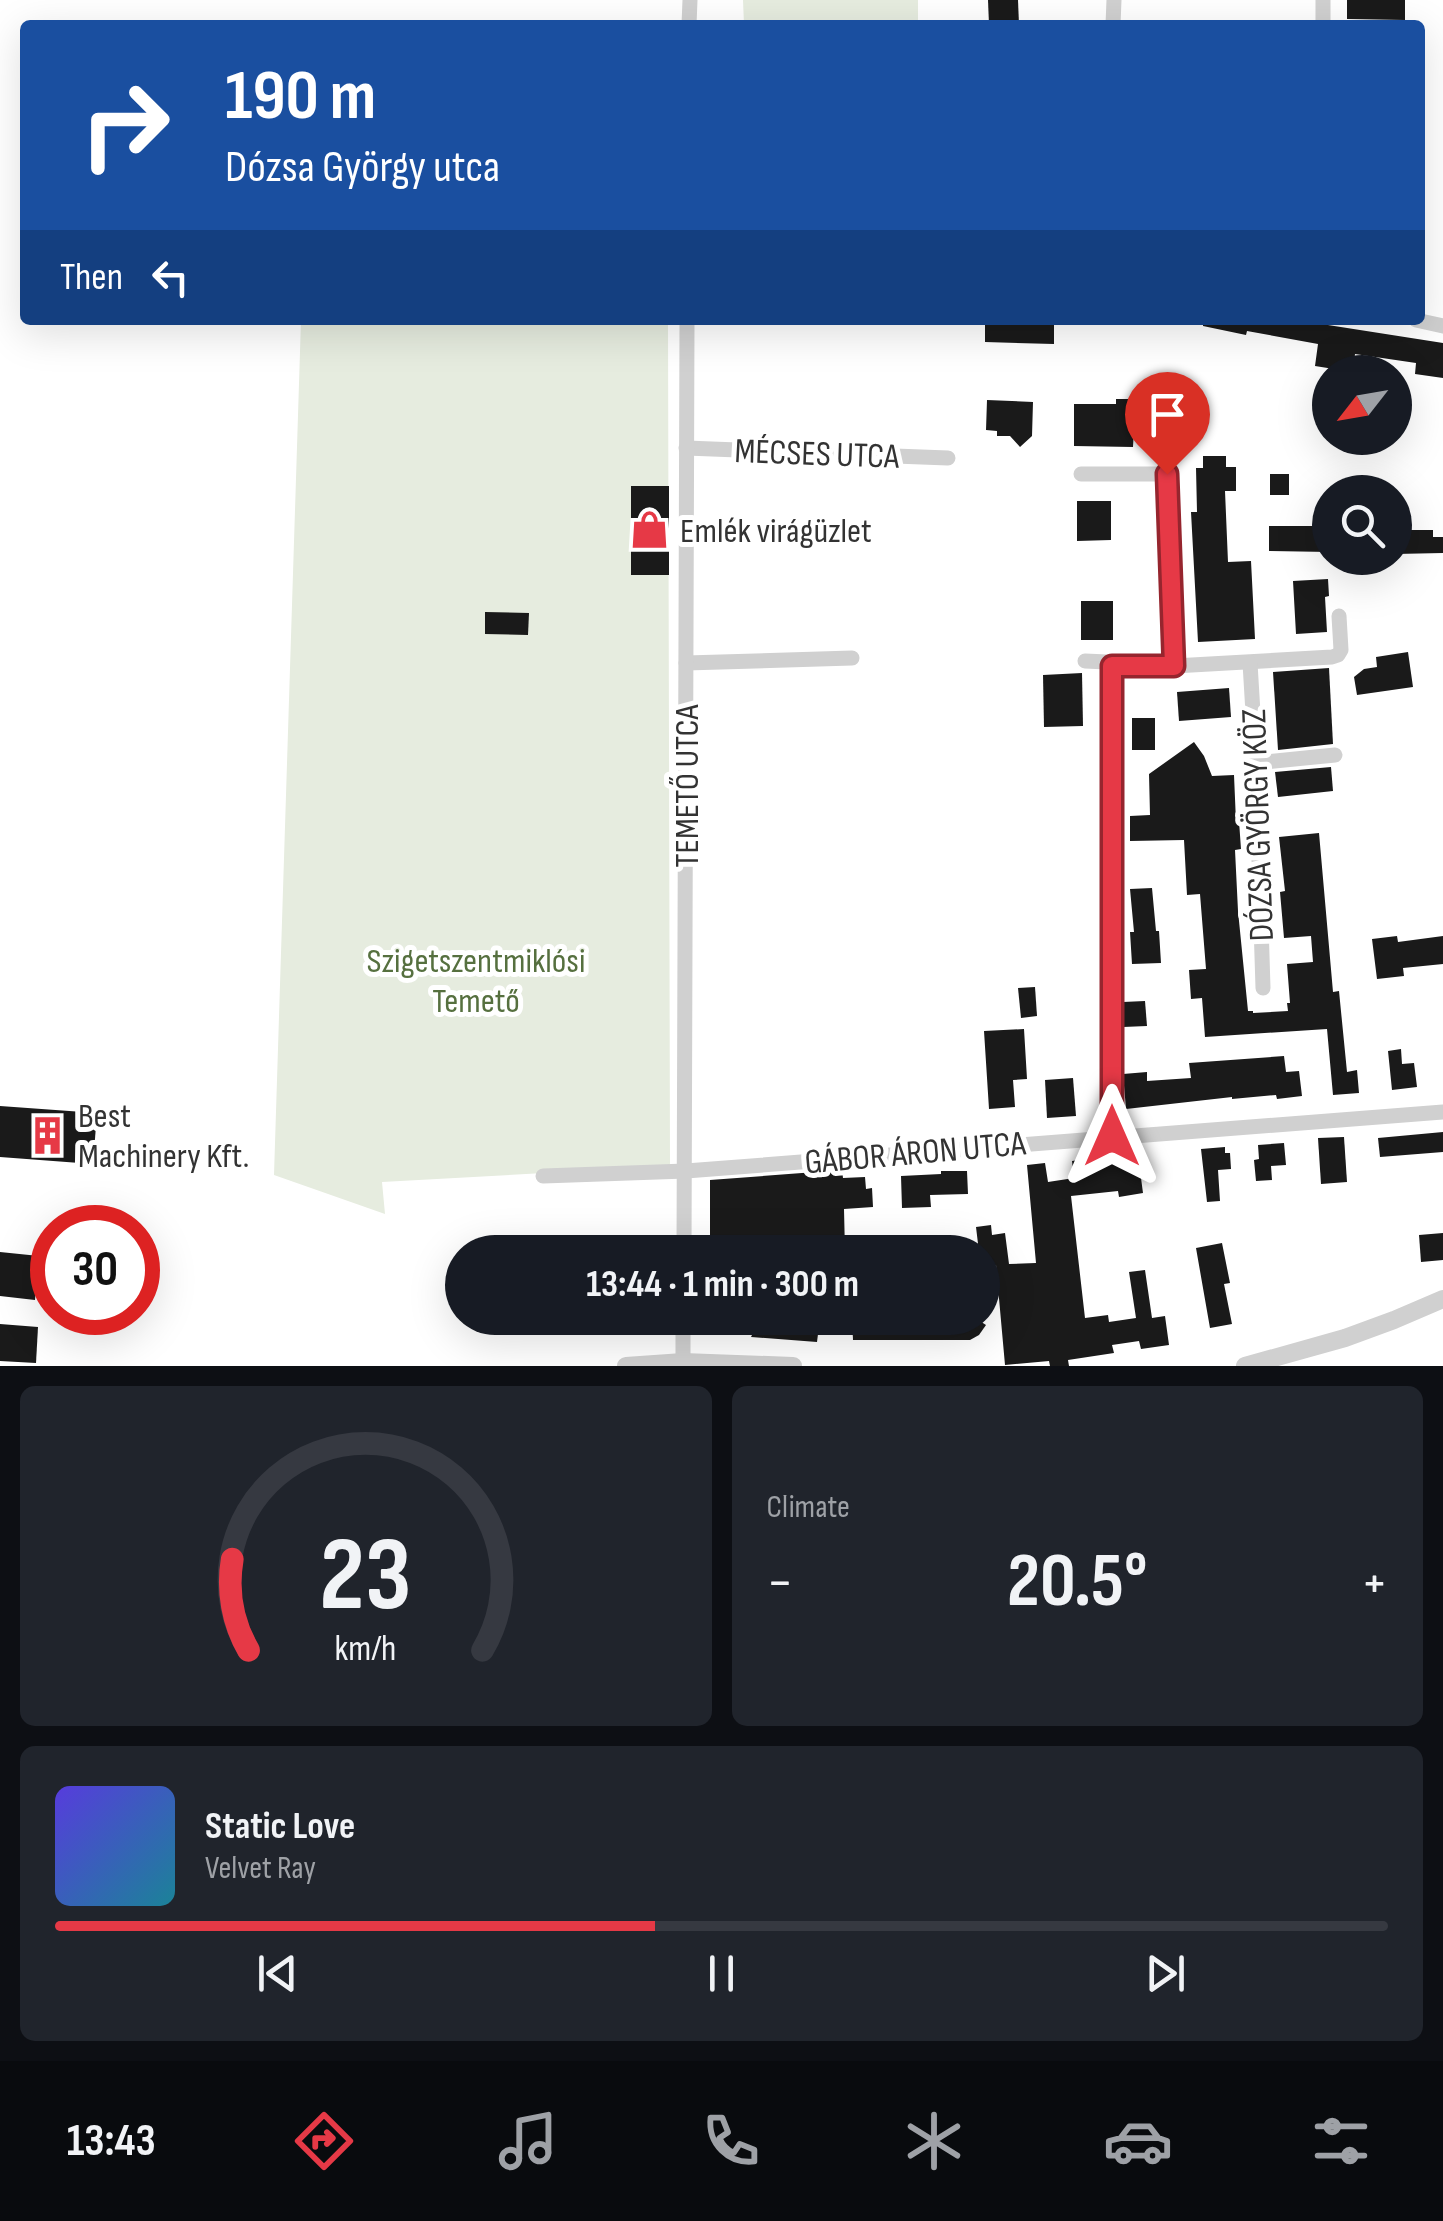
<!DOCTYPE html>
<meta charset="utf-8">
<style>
:root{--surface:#171b24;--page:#20242c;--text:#f1f3f6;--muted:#9ea1a6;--line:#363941;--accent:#e63946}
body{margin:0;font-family:"Sofia Sans Condensed",sans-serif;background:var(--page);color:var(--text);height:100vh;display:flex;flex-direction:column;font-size:38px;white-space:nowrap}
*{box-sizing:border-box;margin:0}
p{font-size:32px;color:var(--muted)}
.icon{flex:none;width:55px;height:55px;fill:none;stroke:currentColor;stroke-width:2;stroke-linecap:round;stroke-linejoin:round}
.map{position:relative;height:1366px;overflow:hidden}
.side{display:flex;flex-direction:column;gap:20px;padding:20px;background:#0d0f14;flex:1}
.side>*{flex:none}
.guide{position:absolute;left:20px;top:20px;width:1405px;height:305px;border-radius:10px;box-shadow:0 10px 40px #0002;background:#1a4fa0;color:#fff;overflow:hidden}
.needle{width:65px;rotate:239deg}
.tools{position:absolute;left:1312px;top:355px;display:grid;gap:20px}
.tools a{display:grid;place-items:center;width:100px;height:100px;border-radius:50%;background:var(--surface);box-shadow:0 10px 40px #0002;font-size:50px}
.speed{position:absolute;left:30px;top:1205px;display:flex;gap:20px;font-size:50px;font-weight:700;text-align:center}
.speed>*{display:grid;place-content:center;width:130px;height:130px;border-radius:50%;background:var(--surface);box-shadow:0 10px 40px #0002;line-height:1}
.speed .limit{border:15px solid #d22;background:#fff;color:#111}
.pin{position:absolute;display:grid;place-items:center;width:85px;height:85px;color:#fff;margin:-102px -42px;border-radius:50% 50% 50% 0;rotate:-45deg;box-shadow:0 0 10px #0007}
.pin .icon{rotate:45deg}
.me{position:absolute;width:110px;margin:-55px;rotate:0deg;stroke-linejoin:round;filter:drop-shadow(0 0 8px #0008)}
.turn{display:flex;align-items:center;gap:35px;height:210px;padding:0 40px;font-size:45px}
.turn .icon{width:130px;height:130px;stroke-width:2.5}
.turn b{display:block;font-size:70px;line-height:85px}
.then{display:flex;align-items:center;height:95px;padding:0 40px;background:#0003;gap:20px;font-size:38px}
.big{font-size:75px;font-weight:700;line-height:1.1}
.side .widget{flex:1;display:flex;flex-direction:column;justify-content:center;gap:15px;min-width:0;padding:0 35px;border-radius:15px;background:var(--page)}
.side .dial{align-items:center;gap:0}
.dial svg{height:260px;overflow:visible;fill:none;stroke:var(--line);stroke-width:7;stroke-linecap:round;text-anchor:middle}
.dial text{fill:var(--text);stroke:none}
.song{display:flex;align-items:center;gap:30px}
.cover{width:120px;height:120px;border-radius:15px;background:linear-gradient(135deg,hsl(250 70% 55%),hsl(190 70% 35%))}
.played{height:10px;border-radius:5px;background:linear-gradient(90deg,var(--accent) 45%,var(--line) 45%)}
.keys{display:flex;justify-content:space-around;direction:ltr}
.heat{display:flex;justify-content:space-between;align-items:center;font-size:55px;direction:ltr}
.side .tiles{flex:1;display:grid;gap:20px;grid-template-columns:1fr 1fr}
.widget:last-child{grid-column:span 2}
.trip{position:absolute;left:445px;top:1235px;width:555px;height:100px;border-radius:50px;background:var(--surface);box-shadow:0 10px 40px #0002;font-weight:700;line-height:100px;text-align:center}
.tabs{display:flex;height:160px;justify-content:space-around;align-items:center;background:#090b0e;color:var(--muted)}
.tabs .icon{width:70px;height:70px}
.tabs .current{color:var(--accent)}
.tabs b{font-size:45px;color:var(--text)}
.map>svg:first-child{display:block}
.green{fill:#e6ecdf}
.building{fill:#1a1a1a}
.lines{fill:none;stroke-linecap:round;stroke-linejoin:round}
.minor{stroke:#d0d0d0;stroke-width:15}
.tertiary{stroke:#d0d0d0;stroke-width:18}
.route-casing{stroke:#96252e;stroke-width:25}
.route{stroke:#e63946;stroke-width:18}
.labels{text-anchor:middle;stroke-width:10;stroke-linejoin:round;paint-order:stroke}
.street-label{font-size:35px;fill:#333;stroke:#fff}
.poi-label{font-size:35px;fill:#333;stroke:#fff;text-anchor:start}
.park-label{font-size:35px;fill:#56703f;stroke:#fff}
</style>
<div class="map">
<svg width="1443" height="1366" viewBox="0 0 1443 1366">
<rect width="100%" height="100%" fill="#fff"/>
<g class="green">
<polygon points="743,0 918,0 918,25 744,25"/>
<polygon points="301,320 668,320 670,1166 382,1182 385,1214 274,1175"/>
</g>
<g class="building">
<polygon points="988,0 1018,0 1019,25 989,25"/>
<polygon points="1347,0 1405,0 1405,20 1347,19"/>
<polygon points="985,320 1054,320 1054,344 985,342"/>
<polygon points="1203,320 1296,320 1443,343 1443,378 1415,374 1416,363 1355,354 1353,372 1315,366 1318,344 1247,331 1246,335 1203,326"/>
<polygon points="1116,399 1144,399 1143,428 1134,428 1133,447 1074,446 1074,404 1116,404"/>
<polygon points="987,400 1033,402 1032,436 1020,447 1010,436 997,436 997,431 986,430"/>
<polygon points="1203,456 1226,456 1226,467 1236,467 1236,491 1225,491 1228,562 1251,561 1255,639 1198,642 1191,512 1197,512 1196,468 1203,468"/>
<rect x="1270" y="474" width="19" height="21"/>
<rect x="631" y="486" width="38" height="89"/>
<polygon points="1077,501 1111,501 1111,540 1077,541"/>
<polygon points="1269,526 1330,526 1330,552 1269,551"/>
<polygon points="1395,530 1433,530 1433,537 1443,537 1443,553 1395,554"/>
<polygon points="1328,579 1329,596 1325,597 1327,632 1296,634 1293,581"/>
<rect x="1081" y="601" width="32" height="39"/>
<polygon points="485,612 529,613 528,635 485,634"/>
<polygon points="1408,652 1413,687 1357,695 1354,677 1364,669 1377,667 1376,657"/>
<polygon points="1329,668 1333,744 1278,750 1273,672"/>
<polygon points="1082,673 1083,726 1044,727 1043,675"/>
<polygon points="1229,688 1231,717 1179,721 1177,692"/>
<rect x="1132" y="718" width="23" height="32"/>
<polygon points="1194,742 1204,756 1212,776 1234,775 1236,822 1239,821 1241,849 1235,850 1238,911 1248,1011 1253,1011 1253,1013 1288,1011 1287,1003 1290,1003 1287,964 1313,962 1311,936 1284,938 1280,892 1285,891 1279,837 1319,833 1333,992 1339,991 1347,1072 1357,1070 1359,1093 1333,1095 1327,1029 1205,1037 1202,998 1191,999 1189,970 1206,969 1200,894 1187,895 1184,840 1130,841 1130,816 1150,815 1149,774"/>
<polygon points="1331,767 1333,791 1278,797 1275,772"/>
<polygon points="1152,888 1156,931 1159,931 1161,963 1132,964 1130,932 1134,932 1130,889"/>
<polygon points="1397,936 1398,942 1443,936 1443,964 1403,968 1404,976 1377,979 1372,939"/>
<polygon points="1035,987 1037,1016 1021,1018 1018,988"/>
<polygon points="1145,1001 1147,1026 1123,1027 1123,1002"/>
<polygon points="1024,1029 1027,1079 1013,1080 1015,1107 989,1109 984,1031"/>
<polygon points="1401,1049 1402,1064 1414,1063 1417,1087 1392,1090 1388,1051"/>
<polygon points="1284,1056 1286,1072 1299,1071 1302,1096 1277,1099 1276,1095 1232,1099 1232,1097 1126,1109 1123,1074 1147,1072 1147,1081 1191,1078 1189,1063"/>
<polygon points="1073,1078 1076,1116 1047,1118 1045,1080"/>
<polygon points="0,1106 97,1113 93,1164 0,1157"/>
<polygon points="1443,1132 1443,1152 1380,1157 1378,1138"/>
<polygon points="1344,1137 1347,1182 1321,1184 1318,1138"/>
<polygon points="1284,1143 1286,1165 1271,1166 1272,1180 1256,1181 1254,1160 1259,1159 1258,1145"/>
<polygon points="1225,1147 1225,1153 1230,1153 1231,1169 1218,1170 1220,1201 1207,1202 1201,1149"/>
<polygon points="1141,1151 1146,1177 1141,1178 1143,1193 1119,1197 1118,1191 1071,1196 1085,1318 1108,1315 1109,1322 1136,1318 1129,1272 1145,1270 1152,1318 1165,1316 1169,1345 1141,1349 1139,1341 1112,1345 1114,1353 1068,1360 1069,1366 1050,1366 1049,1361 1005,1365 996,1265 982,1267 982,1252 979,1252 976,1227 991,1225 992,1235 1005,1233 1009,1264 1036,1263 1027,1165 1045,1163 1048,1182 1074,1178 1072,1161"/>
<polygon points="842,1170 843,1178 865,1177 866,1189 872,1188 873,1207 844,1209 845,1252 710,1252 710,1180"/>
<polygon points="941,1171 967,1171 968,1194 930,1195 931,1207 902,1208 901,1176 941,1174"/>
<polygon points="1443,1233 1443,1260 1421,1262 1419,1235"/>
<polygon points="1222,1243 1230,1283 1224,1284 1232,1324 1210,1328 1196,1248"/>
<polygon points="0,1252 39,1256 35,1300 0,1296"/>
<polygon points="709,1318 819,1326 817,1342 751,1337 752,1335 709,1335"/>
<polygon points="852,1318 975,1318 986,1325 979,1335 970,1340 853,1340"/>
<polygon points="0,1324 38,1327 36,1363 0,1361"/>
</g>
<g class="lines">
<g class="minor">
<polyline points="689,25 690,0"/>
<polyline points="1113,25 1114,0"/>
<polyline points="1323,25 1323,0"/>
<polyline points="1416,320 1443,326"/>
<polyline points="686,448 948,458"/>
<polyline points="1081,474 1167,474 1174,666"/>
<polyline points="1085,661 1107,662 1112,666 1174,666 1332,657 1338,655 1341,650 1339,616"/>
<polyline points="686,663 852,658"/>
<polyline points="1250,663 1256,763 1263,988"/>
<polyline points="1112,666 1112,1136"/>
<polyline points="1256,763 1335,755"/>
<polyline points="543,1176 686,1171 1443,1112"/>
<polyline points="684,1252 687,320"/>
<polyline points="683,1362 683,1318"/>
</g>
<g class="tertiary">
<polyline points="626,1366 683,1362 793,1366"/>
<polyline points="1245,1366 1345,1338 1394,1320 1443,1299"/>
</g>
</g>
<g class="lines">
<defs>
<polyline id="route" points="1112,1136 1112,666 1174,666 1167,474"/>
</defs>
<use href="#route" class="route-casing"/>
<use href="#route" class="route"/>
</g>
<defs>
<symbol id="shop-bare" viewBox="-9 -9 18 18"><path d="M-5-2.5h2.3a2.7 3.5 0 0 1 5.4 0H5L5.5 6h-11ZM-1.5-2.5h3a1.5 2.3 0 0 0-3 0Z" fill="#e63946" stroke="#fff" stroke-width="2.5" paint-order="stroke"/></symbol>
<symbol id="building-bare" viewBox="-9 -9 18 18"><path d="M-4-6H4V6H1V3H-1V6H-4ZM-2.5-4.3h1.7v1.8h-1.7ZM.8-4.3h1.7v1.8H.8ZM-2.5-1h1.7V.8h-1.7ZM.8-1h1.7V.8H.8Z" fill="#e63946" stroke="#fff" stroke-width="2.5" paint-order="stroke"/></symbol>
</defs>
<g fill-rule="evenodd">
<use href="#shop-bare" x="622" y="502" width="55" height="55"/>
<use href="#building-bare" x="20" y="1108" width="55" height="55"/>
</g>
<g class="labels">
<g class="street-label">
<text transform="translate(817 453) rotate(2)" y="12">MÉCSES UTCA</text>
<text transform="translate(686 786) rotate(-90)" y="12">TEMETŐ UTCA</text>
<text transform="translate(1257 825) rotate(-92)" y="12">DÓZSA GYÖRGY KÖZ</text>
<text transform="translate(915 1152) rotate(-5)" y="12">GÁBOR ÁRON UTCA</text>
</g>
<g class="poi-label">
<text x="680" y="542">Emlék virágüzlet</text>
<text x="78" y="1127">Best<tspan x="78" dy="40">Machinery Kft.</tspan></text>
</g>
<g class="park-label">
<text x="476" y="972">Szigetszentmiklósi<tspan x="476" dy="40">Temető</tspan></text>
</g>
</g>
</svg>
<div class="tools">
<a><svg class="needle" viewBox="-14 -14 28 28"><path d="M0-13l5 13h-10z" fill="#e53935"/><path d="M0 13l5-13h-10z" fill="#9ea1a6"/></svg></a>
<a><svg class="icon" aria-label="search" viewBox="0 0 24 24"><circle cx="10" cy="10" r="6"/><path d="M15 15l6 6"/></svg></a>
</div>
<div class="speed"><div class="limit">30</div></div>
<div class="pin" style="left:1167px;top:474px;background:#d93025"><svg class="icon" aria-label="arrive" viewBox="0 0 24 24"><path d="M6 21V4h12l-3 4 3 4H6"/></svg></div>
<svg class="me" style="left:1112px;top:1136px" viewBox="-20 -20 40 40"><path d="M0-17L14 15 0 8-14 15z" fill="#e63946" stroke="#fff" stroke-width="4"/></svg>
<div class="trip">13:44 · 1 min · 300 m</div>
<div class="guide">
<div class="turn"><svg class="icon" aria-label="right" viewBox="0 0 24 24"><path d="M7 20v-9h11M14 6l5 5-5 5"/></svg><div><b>190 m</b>Dózsa György utca</div></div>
<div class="then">Then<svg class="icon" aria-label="left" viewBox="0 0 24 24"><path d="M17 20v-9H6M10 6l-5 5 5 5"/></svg></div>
</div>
</div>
<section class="side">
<div class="tiles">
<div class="widget dial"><svg viewBox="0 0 100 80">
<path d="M14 69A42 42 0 1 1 86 69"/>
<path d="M14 69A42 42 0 0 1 9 41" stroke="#e63946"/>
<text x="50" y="56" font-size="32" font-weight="700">23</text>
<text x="50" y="72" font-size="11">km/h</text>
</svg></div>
<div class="widget"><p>Climate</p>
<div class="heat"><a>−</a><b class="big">20.5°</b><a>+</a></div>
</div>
<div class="widget">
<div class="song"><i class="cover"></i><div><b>Static Love</b><p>Velvet Ray</p></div></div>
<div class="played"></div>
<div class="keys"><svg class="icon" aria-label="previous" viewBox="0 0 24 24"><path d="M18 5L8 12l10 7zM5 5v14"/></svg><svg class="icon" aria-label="pause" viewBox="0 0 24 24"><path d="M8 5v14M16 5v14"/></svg><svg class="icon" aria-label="next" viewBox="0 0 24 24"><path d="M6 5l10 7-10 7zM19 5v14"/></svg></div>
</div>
</div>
</section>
<nav class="tabs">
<b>13:43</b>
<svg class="icon current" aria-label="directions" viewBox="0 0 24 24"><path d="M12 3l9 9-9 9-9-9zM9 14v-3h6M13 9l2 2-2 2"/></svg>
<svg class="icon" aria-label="music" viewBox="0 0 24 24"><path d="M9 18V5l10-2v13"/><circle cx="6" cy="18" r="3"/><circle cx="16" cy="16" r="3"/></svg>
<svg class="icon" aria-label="phone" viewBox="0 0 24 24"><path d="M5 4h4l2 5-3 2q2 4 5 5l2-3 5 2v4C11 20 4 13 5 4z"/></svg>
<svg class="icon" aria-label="climate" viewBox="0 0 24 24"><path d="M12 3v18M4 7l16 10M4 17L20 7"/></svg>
<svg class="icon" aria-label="car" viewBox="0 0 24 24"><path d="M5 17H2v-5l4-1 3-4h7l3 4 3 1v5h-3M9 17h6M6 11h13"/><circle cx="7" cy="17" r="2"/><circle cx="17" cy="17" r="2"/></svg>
<svg class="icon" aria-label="filters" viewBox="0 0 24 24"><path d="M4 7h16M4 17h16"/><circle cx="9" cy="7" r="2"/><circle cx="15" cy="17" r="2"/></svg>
</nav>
